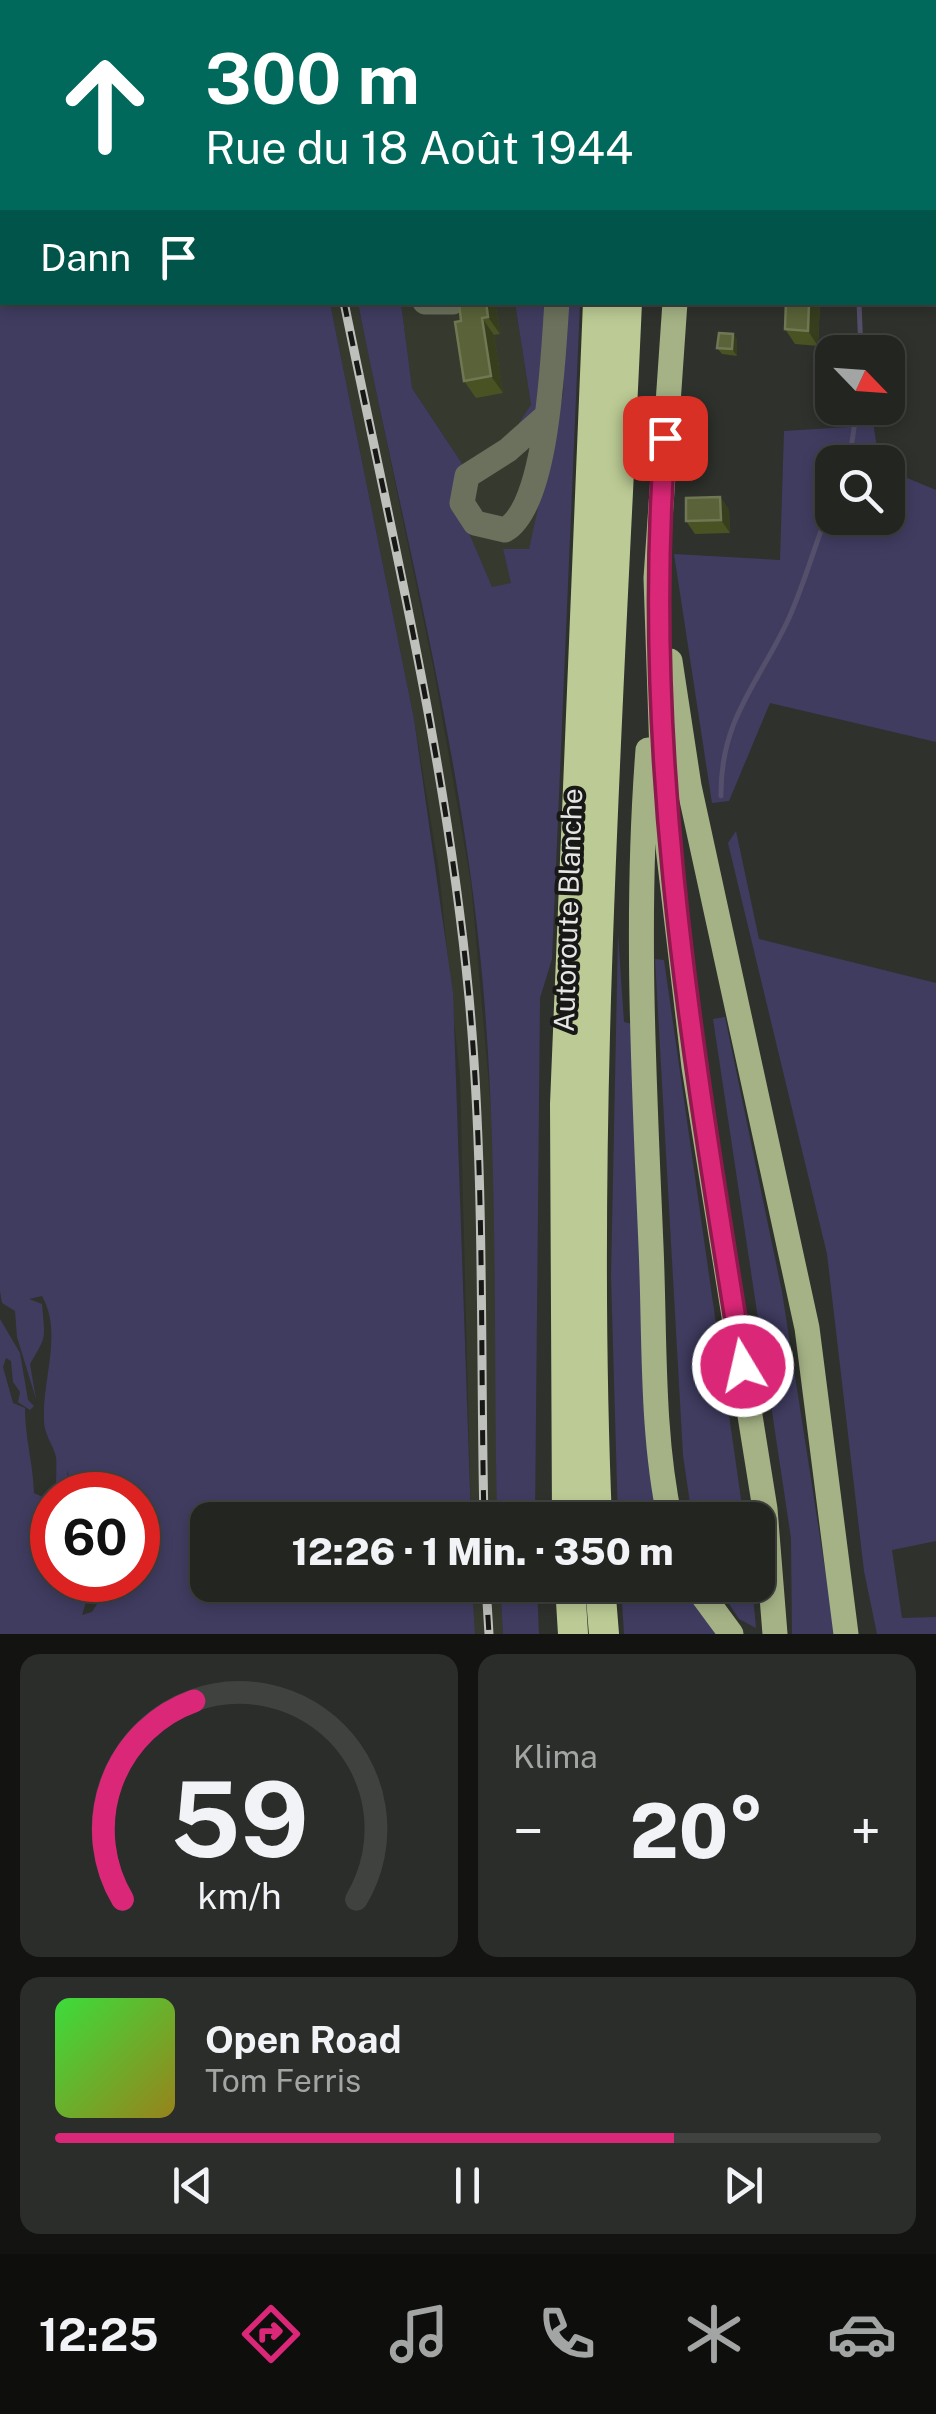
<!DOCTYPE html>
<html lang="de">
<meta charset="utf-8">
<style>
:root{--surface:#232521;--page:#2b2d2a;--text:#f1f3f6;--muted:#a3a5a5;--line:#40423f;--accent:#db2777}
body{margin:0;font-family:"Public Sans",sans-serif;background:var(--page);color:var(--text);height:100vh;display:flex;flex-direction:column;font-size:38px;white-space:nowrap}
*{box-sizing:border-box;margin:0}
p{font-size:32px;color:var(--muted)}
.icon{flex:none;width:55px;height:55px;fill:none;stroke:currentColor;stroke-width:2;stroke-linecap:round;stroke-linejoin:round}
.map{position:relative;height:1634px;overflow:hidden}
.sheet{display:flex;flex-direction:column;gap:20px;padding:20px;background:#131412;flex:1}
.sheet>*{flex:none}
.hud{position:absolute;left:0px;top:0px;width:938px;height:305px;box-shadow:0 5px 15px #0003,0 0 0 2px var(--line);background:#00695c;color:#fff;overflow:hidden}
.needle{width:65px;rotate:115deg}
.fabs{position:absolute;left:815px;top:335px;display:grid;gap:20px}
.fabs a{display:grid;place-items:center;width:90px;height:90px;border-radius:20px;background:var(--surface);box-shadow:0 5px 15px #0003,0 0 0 2px var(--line);font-size:50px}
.speed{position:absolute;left:30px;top:1472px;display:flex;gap:20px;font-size:50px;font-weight:700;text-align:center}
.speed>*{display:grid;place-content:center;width:130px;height:130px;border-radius:50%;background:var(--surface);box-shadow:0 5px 15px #0003,0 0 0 2px var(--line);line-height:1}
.speed .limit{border:15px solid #d22;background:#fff;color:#111}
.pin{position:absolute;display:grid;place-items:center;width:85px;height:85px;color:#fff;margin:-42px;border-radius:20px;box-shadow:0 5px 15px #0006}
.me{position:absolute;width:110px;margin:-55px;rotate:351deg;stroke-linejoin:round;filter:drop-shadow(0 0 8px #0008)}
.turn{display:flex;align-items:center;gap:35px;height:210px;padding:0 40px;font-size:45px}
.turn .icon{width:130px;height:130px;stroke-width:2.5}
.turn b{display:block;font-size:70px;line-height:85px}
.then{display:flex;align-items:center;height:95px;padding:0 40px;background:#0003;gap:20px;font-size:38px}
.big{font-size:75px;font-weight:800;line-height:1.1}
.sheet .tile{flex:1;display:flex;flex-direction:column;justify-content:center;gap:15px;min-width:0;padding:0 35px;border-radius:20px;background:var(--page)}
.sheet .dial{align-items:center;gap:0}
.dial svg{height:260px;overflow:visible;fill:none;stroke:var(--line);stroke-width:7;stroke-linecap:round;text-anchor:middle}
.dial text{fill:var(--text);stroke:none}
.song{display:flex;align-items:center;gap:30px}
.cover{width:120px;height:120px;border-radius:15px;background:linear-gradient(135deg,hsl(120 70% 55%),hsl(50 70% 35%))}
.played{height:10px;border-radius:5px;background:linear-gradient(90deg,var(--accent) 75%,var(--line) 75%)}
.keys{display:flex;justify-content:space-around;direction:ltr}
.heat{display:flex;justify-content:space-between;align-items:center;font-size:55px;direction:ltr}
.sheet .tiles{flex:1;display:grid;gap:20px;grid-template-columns:1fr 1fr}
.tile:last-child{grid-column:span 2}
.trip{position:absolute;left:190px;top:1502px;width:585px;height:100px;border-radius:20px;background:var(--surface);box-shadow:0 5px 15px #0003,0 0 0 2px var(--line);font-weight:800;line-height:100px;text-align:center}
.tab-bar{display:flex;height:160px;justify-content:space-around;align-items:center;background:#0e0f0d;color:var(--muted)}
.tab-bar .icon{width:70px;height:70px}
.tab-bar .on{color:var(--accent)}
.tab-bar b{font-size:45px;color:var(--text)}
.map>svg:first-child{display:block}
.built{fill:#36392e}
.green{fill:#3f3c60}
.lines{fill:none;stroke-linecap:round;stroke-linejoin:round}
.stream{stroke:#544f6a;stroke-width:5}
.minor{stroke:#6b715c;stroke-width:25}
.major{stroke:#a5b285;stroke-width:25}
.highway{stroke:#bccb95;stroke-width:30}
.rail-casing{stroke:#bec0bc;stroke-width:9}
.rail{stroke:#181816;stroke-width:5;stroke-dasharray:15;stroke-linecap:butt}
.wall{fill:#485223}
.shaded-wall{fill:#373e1e}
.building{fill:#596238;stroke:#6f7753;stroke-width:2.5}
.route-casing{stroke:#8e194d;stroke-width:25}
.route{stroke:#db2777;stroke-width:18}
.labels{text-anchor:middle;stroke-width:8;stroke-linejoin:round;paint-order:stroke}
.street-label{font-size:28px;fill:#e6e7e4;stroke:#181816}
</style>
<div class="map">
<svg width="936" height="1634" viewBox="0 0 936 1634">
<rect width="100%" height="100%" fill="#2f312c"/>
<g class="built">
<polygon points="330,303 358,303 434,671 471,883 495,1153 497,1520 471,1520 460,1079 439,871 414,719"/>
<polygon points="401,303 515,303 531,406 559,414 529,550 503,550 512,584 492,588 458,507 463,465 412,388"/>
<polygon points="472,1585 500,1585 503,1634 475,1634"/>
</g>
<g class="green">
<path d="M0,0H275L2,2V302L330,303L414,719L453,993L471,1520H208V1585H472L475,1634H0V1319L20,1353L28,1400L34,1406L30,1410L18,1402L20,1392L13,1382L11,1361L6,1358L3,1367L13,1403L25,1408C25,1439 33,1462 34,1493L47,1499L51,1509L52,1580H74L86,1602L82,1615L92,1612L102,1596L98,1580H138V1495H75L67,1470L70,1495H55C56,1492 57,1460 56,1457C53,1444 44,1435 44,1420C42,1379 63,1333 42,1296L29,1299L42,1304C45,1339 47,1336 30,1364L36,1399L17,1337L15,1311L2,1303L0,1291Z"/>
<path d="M358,303H401L412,388L463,465L458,507L492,587L511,583L503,549H529L563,394L567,303H580L552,959L540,998L535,1520H497C493,1338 499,1156 482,974C461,748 402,525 358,303Z"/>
<polygon points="515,303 549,303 538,409 524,429 519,423 531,405"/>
<polygon points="851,408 871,408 879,462 832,462 832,518 888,518 888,470 936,490 936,742 770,703 729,801 712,803 674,554 780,560 784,431 848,427"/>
<polygon points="736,831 759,939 936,983 936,1541 892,1550 902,1618 936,1617 936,1634 877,1634 864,1571 827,1254 728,843"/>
<polygon points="618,934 624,1022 632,1024 658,1520 618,1520 611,1277"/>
<polygon points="655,959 664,960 744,1520 692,1517 683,1455"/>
<polygon points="725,1017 782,1292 835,1634 792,1634 791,1538 713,1019"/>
<polygon points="500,1585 537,1585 539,1634 503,1634"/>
<polygon points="621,1585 683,1585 716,1634 624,1634"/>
<polygon points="717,1585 752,1585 756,1628 739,1619"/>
</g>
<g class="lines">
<g class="stream">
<polyline points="859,0 859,2"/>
<polyline points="859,302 861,352"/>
<polyline points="849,462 857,408"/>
<path d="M721,796C720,719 759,683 789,618C806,580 816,540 832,502"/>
</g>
<g class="minor">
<polyline points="575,0 575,2"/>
<polyline points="425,302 453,302"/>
<path d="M544,418L508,450L467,476L462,503L475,523L505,530C549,505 553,351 557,302"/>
</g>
<g class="major">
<polyline points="699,2 699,0"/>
<polyline points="675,302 656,578 664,813 694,1067 765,1509 775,1634"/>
<polyline points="670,661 689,786 807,1328 846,1634"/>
<path d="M648,750C635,916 644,1080 651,1246C655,1336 651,1431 670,1520"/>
<polyline points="695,1585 731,1634"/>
</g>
<g class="highway">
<polyline points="610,2 610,0"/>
<polyline points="639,2 639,0"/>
<polyline points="567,1520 565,1104 598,302"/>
<path d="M597,1520C580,1114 609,708 627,302"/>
<polyline points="570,1585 573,1634"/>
<polyline points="600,1585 604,1634"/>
</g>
<defs>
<g id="rail">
<polyline points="288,0 289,2"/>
<path d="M344,302C391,532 447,763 469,997C485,1171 480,1346 484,1520"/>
<polyline points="486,1585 489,1634"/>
</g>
</defs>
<use href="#rail" class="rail-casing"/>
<use href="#rail" class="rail"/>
</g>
<g class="wall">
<polygon points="459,302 493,302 496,308 500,334 494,335 503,393 476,398 464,381 461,321"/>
<polygon points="786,302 822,302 820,303 818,346 795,344 785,329"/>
<polygon points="733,334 737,340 737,356 722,354 717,348"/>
<polygon points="720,497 729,510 730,533 695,534 686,521"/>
</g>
<g class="shaded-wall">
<polygon points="486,302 493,302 496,308 500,334 488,317"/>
<polygon points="809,302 820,303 818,346 808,331"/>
<polygon points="482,318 494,335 503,393 491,376"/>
<polygon points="733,334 737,340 737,356 732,349"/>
<polygon points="720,497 729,510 730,533 721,520"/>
</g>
<g class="building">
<rect x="458" y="0" width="91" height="2"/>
<polygon points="459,302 486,302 488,317 482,318 491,376 464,381 455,322 461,321"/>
<polygon points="786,302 809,302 808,331 785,329"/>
<polygon points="719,333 733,334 732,349 717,348"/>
<polygon points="720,497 721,520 686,521 686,498"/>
</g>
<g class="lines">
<defs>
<path id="route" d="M665,438C641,758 693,1053 743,1366"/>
</defs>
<use href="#route" class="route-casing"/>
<use href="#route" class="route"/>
</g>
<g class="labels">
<g class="street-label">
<text transform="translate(568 910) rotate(-88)" y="10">Autoroute Blanche</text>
</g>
</g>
</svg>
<div class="fabs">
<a><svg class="needle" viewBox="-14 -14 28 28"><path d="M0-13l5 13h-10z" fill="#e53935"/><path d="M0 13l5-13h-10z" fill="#a3a5a5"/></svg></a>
<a><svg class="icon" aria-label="search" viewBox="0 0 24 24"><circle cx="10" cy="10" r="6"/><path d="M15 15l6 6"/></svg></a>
</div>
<div class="speed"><div class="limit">60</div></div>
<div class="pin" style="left:665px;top:438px;background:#d93025"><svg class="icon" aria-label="arrive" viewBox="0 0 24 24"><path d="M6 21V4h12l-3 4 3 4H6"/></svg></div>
<svg class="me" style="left:743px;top:1366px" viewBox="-20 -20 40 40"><circle r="17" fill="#db2777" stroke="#fff" stroke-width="3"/><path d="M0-11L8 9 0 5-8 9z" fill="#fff"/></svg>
<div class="trip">12:26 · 1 Min. · 350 m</div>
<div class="hud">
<div class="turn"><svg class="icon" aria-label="ahead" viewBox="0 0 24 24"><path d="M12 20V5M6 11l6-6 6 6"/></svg><div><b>300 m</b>Rue du 18 Août 1944</div></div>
<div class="then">Dann<svg class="icon" aria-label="arrive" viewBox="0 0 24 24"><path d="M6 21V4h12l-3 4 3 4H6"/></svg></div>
</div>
</div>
<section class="sheet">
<div class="tiles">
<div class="tile dial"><svg viewBox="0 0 100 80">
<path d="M14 69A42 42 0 1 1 86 69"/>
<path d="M14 69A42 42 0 0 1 36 8" stroke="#db2777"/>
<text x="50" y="56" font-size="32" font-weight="700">59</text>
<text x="50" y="72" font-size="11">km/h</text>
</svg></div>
<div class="tile"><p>Klima</p>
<div class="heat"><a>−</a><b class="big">20°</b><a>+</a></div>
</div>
<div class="tile">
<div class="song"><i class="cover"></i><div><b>Open Road</b><p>Tom Ferris</p></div></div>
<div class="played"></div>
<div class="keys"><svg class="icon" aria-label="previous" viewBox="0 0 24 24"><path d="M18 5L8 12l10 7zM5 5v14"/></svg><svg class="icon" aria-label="pause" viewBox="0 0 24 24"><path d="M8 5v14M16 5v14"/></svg><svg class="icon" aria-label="next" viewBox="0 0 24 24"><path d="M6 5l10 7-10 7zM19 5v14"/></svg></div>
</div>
</div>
</section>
<nav class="tab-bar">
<b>12:25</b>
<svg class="icon on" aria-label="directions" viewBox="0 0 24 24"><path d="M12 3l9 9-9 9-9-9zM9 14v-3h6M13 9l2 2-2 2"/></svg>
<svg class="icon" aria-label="music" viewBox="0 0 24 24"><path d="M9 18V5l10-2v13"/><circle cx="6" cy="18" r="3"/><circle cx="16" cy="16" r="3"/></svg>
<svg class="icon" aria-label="phone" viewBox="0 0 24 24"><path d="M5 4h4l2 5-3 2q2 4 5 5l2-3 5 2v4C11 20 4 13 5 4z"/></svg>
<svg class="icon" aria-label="climate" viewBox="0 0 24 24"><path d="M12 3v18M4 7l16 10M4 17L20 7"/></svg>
<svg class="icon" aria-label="car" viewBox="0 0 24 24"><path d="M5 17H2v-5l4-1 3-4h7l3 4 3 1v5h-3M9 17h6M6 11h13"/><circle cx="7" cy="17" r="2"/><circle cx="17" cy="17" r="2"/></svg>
</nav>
